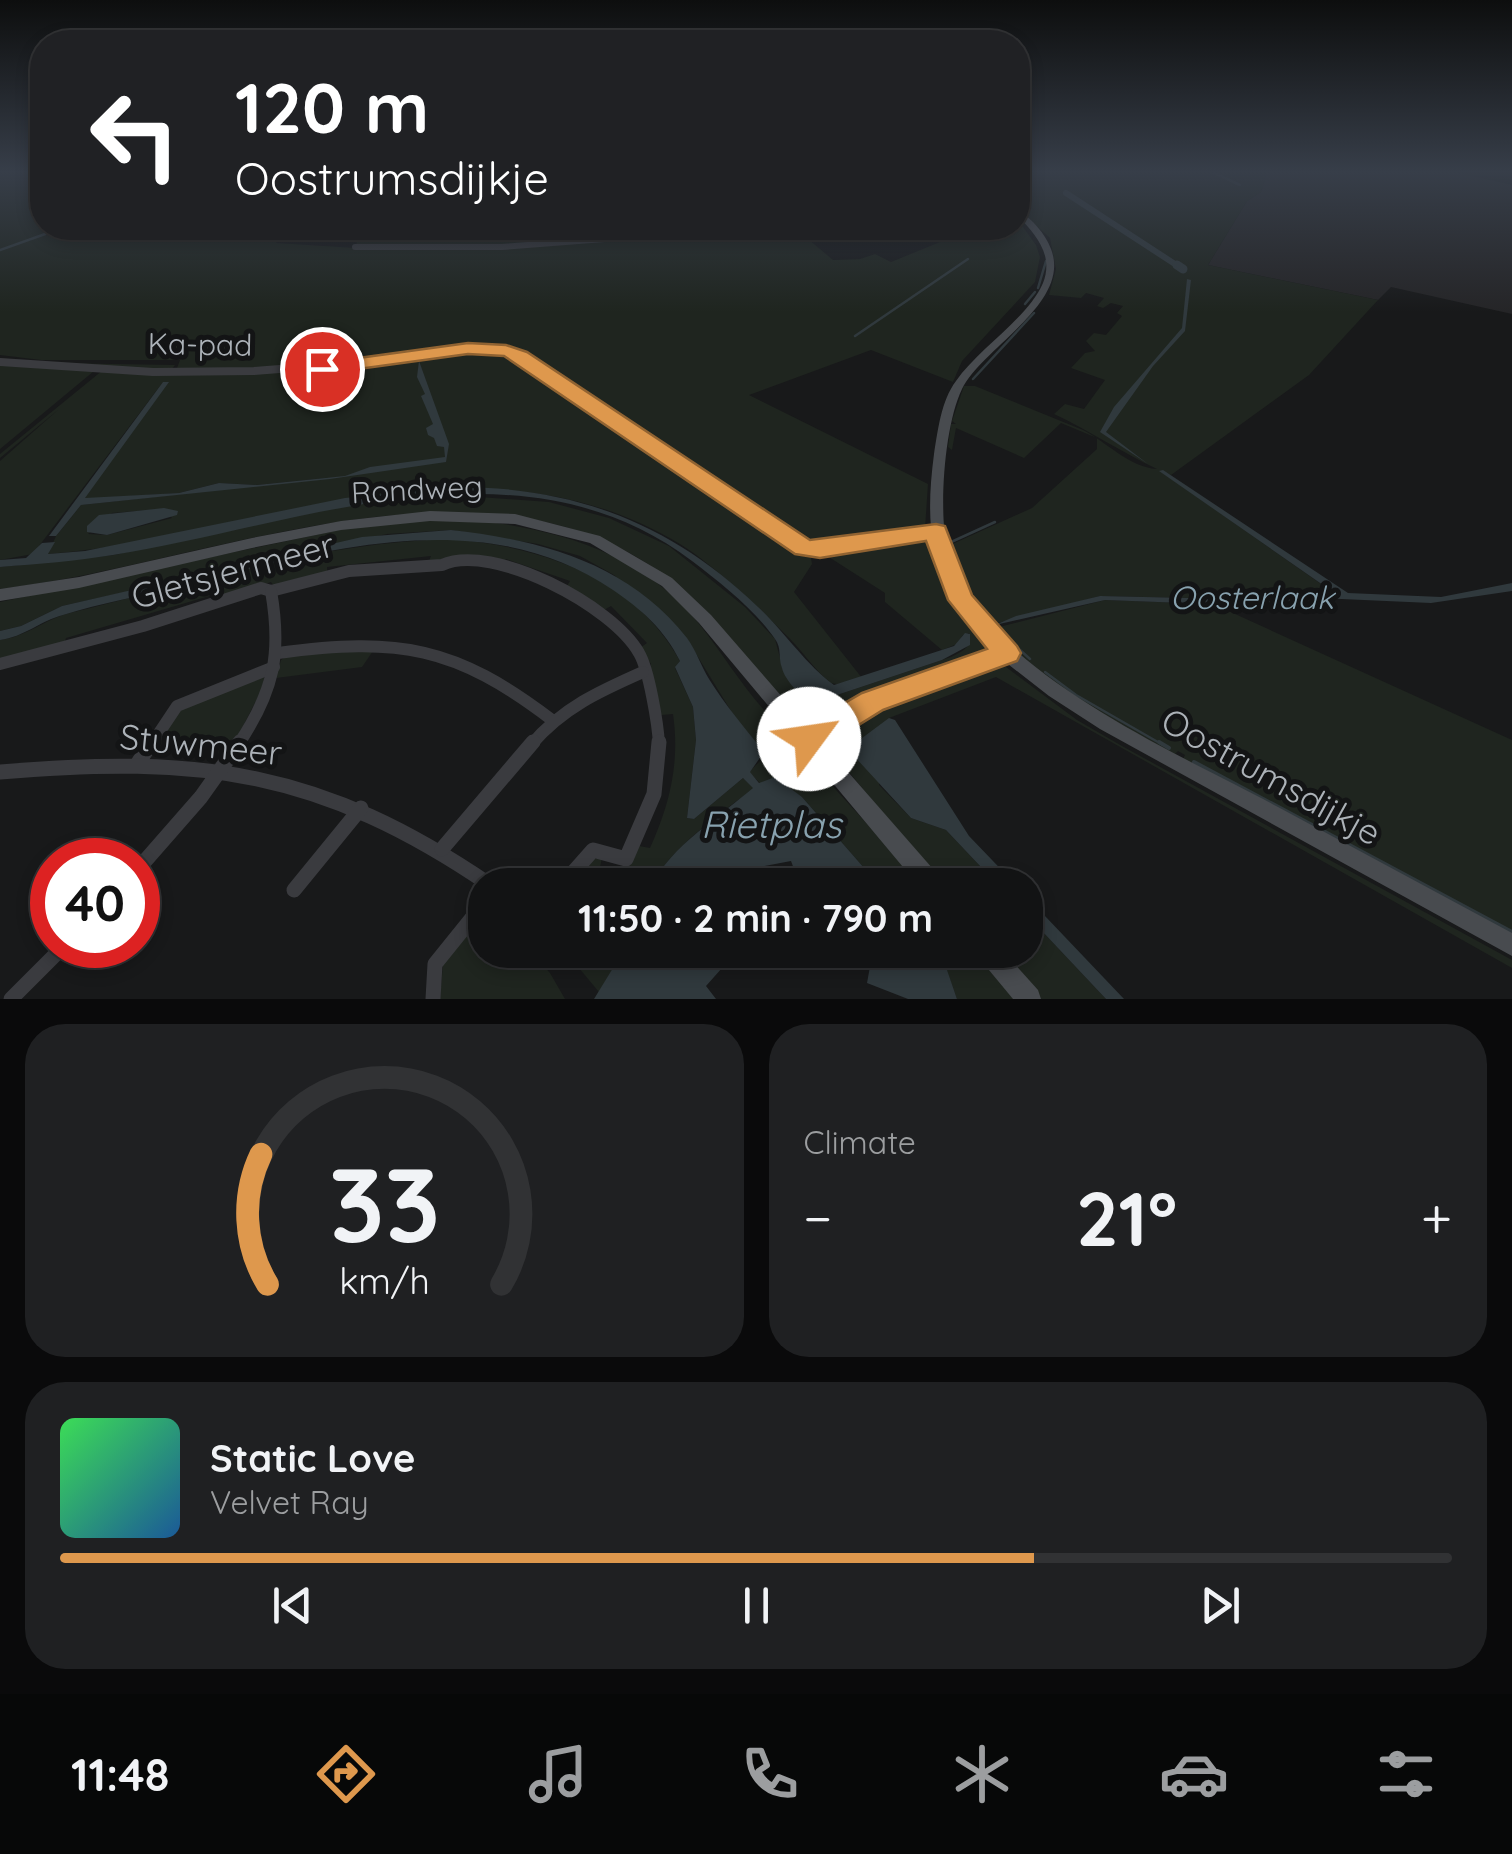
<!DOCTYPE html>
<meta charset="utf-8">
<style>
:root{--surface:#121314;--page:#1f2022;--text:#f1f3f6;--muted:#9c9ea0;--line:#313234;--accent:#de984d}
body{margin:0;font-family:Quicksand,sans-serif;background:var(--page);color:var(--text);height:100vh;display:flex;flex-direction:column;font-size:38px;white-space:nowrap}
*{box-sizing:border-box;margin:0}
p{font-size:32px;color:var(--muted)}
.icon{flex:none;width:55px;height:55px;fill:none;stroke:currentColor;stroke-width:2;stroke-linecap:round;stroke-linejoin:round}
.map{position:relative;height:999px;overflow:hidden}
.panel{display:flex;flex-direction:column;gap:25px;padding:25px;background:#0a0a0b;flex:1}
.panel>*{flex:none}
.top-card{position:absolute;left:30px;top:30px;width:1000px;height:210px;border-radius:40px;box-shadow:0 5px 15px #0003,0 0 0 2px var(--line);background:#202124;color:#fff;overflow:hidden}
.speed{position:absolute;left:30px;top:838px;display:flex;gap:20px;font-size:50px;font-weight:700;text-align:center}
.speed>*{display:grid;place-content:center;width:130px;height:130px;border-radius:50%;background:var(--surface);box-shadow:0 5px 15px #0003,0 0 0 2px var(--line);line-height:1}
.speed .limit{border:15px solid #d22;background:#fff;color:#111}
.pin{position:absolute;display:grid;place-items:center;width:85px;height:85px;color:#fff;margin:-42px;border:5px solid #fff;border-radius:50%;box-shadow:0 2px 10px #0007}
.me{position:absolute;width:110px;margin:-55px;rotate:59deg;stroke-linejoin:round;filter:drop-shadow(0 0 8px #0008)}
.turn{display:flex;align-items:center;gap:35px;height:210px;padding:0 40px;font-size:45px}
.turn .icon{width:130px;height:130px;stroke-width:2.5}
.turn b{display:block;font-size:70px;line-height:85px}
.big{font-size:75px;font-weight:800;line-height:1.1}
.panel .widget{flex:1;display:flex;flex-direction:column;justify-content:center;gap:15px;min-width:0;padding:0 35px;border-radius:40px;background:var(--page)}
.panel .dial{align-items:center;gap:0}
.dial svg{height:260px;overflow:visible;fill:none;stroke:var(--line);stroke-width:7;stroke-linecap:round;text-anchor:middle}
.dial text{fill:var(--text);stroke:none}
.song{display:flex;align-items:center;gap:30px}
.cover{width:120px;height:120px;border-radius:15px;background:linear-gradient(135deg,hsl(130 70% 55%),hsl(210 70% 35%))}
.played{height:10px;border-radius:5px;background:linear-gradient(90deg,var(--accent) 70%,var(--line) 70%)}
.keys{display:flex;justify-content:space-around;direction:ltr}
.heat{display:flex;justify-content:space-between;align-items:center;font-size:55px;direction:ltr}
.panel .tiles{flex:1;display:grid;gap:25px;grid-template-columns:1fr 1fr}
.widget:last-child{grid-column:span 2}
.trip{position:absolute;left:468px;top:868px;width:575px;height:100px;border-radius:40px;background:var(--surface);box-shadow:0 5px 15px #0003,0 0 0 2px var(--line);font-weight:800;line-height:100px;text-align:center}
.menu{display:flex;height:160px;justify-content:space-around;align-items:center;background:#070808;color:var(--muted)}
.menu .icon{width:70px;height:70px}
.menu .active{color:var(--accent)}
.menu b{font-size:45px;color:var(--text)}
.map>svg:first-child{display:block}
.built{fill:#252527}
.green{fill:#1f251f;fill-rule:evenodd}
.water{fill:#30393d}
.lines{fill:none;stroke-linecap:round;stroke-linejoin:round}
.stream-far1{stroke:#30393d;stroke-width:2.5}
.stream{stroke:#30393d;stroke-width:4}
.canal-far1{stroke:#30393d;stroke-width:6}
.canal{stroke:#30393d;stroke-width:9}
.street-far4{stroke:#3a3b3f;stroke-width:6}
.street-far3{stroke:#3a3b3f;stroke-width:8}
.street-far2{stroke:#3a3b3f;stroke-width:10}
.street-far1{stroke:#3a3b3f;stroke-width:12}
.street{stroke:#3a3b3f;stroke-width:15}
.secondary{fill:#484b4f;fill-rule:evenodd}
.route{fill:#de984d;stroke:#906332;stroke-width:2.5}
.labels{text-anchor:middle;stroke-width:10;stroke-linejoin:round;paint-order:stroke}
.street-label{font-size:30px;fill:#acb2b8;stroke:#131415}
.water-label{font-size:32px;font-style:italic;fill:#88a2af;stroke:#131415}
.near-street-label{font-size:35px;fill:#acb2b8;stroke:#131415}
.near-water-label{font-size:38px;font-style:italic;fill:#88a2af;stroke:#131415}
</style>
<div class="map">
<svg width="1512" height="999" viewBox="0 0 1512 999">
<rect width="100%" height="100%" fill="#18191a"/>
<polygon class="built" points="1267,172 1454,172 1512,185 1512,314 1391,287 1378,300 1208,265 1247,201 1261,192"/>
<g class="green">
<polygon points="0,172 42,172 42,228 228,228 224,234 273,239 277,243 356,248 358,230 372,228 827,228 801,233 833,260 860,259 875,254 891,262 940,242 919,231 924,228 1018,228 1018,220 1036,245 1040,257 1035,282 962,361 953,382 871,350 749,395 928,484 925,529 839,544 806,546 531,361 492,347 322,368 164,373 0,361 0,358 50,363 175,365 172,369 210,368 177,368 180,360 41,360 0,355"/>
<path d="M1018,172H1267L1261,192L1247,201L1208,265L1378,300L1309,375L1171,475L1160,471L1334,593L1233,599L1100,596L994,624L999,627L1105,600L1213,604L1512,740V938L1183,759L1185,755L1178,751L1175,754C1113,724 1043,684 996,633C982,619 970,600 958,584L963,579L952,573L940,522L944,521L948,546L1032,508L1097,449V438L1061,423L1024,458L956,428L952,450L948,447L951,424H956L952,421L964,386H975L1083,430C1108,443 1129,467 1157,469C1123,453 1090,431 1054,414L1065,404L1084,409L1105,380L1071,368L1085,353L1095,351L1086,341L1094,333L1106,335L1122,316L1117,313L1123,306L1111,303L1103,308L1097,306L1104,298L1086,293L1081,298L1049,295L1056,269L1050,238L1018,210Z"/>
<path d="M468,350L505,351L528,363L743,513L810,552L812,564L794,592L862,678L841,685L831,683C813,669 801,648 784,633C757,606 711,563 680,544C479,423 258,537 48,554L56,536L81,505L336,477L257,485L219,483L179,493L83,499L163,382L33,554L0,560V461L58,410L0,458V454L103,370L202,375L294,372ZM164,509L172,518L107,535L88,534L112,513Z"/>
<polygon points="0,364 94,371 0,449"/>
<path d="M438,494L549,502L609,518L669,546L745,607L775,639L784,673L810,704L951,657C963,651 973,647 969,633L963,635L957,644L942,650L885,602V593L821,552L926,536L942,588L986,648L981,656L940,672L933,669L872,690L874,695C858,702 828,722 810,717C782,708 729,633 704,609C672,577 633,551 590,535C408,469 186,567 0,589V567L114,555L338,506Z"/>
<path d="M449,518C543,525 638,547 700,625C722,653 740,683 764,710C816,769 870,826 922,885H879L802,797L760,783L749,772L761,760L687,639L614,575L580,556L538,544L451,530L387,534L62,606L21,626L0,631V602L353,527Z"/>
<path d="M452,539C542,547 634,577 680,661L675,668L693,707L696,740L687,818L694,819L743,778L754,788C724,811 666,851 653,885H618L582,869L594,859L602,858L600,867L623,875L639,846L650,848C670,804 680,762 673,714L661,715L648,672L651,664L640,648L647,643L611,606L604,610L567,586L570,581L506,559L502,563L429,561L431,556L327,567V572L274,586L271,582L226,598L223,592L66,638L64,644L0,663V640C26,637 45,619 70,613C197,582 321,542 452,539Z"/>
<polygon points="375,648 362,667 276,678 281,660 287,656"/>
<polygon points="1006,667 1077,720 1122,746 1512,960 1512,968 996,677 889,718 879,785 911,818 946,830 998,885 942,885 835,755 836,738 876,707 986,668"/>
<polygon points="265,675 261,691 237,738 227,741 234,743 225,754 152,749 174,713"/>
<polygon points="485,913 485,950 529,950 550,973 565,999 440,999 443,964"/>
<polygon points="1025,913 1106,999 1040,999 997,950 1025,950"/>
<polygon points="564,950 624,950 599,992"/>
<polygon points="931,950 976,950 1017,999 957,999 947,971"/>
</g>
<g class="water">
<polygon points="1187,279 1191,280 1185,331 1153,366 1106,432 1148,464 1100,432 1114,407 1182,328"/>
<polygon points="419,361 449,444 446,462 330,479 81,505 56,536 49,536 163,382 169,382 85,498 179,493 219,483 257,485 345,476 370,467 445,457 444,447 437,446 434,438 428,435 426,428 433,424 421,396 425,394 417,377"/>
<polygon points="1163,470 1348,593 1441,597 1512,583 1512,591 1431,603 1319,598 1236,605 1105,600 995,625 1016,616 1100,596 1233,599 1333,592 1159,471"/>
<path d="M458,487C577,487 673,525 758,607C784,631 806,665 834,685L954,646L965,633L970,634V645L942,660L810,704C801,695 785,681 782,668C778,658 782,648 775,639C755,610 721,583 692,561C520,431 300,525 113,555C76,561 38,564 0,567V560L26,558L42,543L55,542L48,554L85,551L345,498Z"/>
<polygon points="164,508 178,511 177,515 107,535 87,532 87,526 99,515"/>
<path d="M451,530C541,540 628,563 687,638C696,650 701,666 709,679C725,705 745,728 764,752L750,772L759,783L775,777L802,797L879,885H800L791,861L749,869V885H653C667,849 724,813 753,788L743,778L694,819L687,818L696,740L693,707L675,667L680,661C664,629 642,610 613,590C483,501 320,551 181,586C142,596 101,603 63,615C40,621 24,637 0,640V631L21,626L62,606L362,537Z"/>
<polygon points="889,718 895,720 969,836 1016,885 998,885 946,830 911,818 854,756 850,747"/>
<polygon points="1025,895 1124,999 1106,999 1025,913"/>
<polygon points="624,950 738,950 706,986 716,999 594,999"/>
<polygon points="873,950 931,950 947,970 957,999 908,999 867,983"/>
</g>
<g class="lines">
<g class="stream-far1">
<polyline points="1212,172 1240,185"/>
<polyline points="103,229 107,228"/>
<polyline points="0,250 62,228"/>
<polyline points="1038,288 1046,261"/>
<polyline points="1025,304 1035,292"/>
<polyline points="855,336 968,259"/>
<polyline points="973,379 1034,313"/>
<polyline points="958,573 949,543 995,522"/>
<polyline points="962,584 987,620 1030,659"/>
<polyline points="1045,672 1076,695 1163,745"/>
</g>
<g class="stream">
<polyline points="1159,742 1169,748"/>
<polyline points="1194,762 1512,932"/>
</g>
<polyline class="canal-far1" points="1066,193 1181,268"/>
<polyline class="canal" points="1177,265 1183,269"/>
<polyline class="street-far4" points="355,247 502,247 747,228"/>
<polyline class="street-far3" points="0,362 153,372 254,371 356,363 479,348 521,356 570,389"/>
<g class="street-far2">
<polyline points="566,387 800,545"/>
<polyline points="853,545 937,532"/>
</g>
<g class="street-far1">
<polyline points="796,543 821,550 869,543"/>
<path d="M278,653C399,637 455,646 552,720"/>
<path d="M0,664L143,626L261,588L271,591L349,571L442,565C492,542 613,606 639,653C649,670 658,724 659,745"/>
<polyline points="151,745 177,706 274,667"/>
<path d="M238,745C274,691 282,654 271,591"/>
<path d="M531,745C562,708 600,691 643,672"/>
</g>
<g class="street">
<polyline points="138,763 152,742"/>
<path d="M0,772C201,755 321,770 490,885"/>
<polyline points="442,849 533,742"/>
<polyline points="138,869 201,797 240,742"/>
<polyline points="562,885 593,850 626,859 654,794 659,742"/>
<polyline points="294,890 361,808"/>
<polyline points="11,999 65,945"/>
<polyline points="433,999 435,964 485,902"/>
</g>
<g class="secondary">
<path d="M1018,210C1032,219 1045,233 1051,249C1072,303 983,347 962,389C944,426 938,514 948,554C979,669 1180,754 1278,807C1356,849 1434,891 1512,933V956L1100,729L1049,696L1004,661L878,707L821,741L940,877L943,885H918L699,623L662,586L590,543L515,524L430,521L341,530L252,548L79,588L0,601V589L79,577L252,538L341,521L430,511L515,514L600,536L672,578L711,615L810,729L866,697L994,651C933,589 923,538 934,454C938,430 941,401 956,381C979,348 1028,318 1043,283C1054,255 1036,235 1018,216Z"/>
<polygon points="975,950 1002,950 1038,990 1041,999 1013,999 979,958"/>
</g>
</g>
<linearGradient id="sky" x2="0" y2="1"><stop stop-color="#0d0e0e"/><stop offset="0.55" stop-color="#373e49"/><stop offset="1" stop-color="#373e49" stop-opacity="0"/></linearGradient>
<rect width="1512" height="312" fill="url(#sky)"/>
<polygon class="route" points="468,343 506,345 527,352 810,540 936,524 945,526 972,595 1017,646 1021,653 1017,661 883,710 820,749 809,753 798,749 794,739 798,730 862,693 987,649 948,600 926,541 820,558 795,554 504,356 468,354 322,374 312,369 322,363"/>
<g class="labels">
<g class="street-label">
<text transform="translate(200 345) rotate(1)" y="10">Ka-pad</text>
<text transform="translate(417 490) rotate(-3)" y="10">Rondweg</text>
</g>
<g class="water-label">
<text x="1252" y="609">Oosterlaak</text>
</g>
<g class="near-street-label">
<text transform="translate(233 571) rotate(-15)" y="12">Gletsjermeer</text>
<text transform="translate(201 745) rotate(6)" y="12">Stuwmeer</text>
<text transform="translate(1271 777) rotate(29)" y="12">Oostrumsdijkje</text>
</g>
<g class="near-water-label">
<text x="771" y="838">Rietplas</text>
</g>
</g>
</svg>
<div class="speed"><div class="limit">40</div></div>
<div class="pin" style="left:322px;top:369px;background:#d93025"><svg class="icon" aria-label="arrive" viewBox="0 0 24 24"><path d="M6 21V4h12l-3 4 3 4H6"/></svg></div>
<svg class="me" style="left:809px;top:739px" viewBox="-20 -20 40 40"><circle r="19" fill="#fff"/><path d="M0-13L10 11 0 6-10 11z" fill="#de984d"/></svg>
<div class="trip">11:50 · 2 min · 790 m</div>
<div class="top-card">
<div class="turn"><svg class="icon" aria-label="left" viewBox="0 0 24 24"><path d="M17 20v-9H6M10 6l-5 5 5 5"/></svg><div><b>120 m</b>Oostrumsdijkje</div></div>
</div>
</div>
<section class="panel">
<div class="tiles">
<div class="widget dial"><svg viewBox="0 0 100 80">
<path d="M14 69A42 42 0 1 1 86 69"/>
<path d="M14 69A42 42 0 0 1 12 29" stroke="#de984d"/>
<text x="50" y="56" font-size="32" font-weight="700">33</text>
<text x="50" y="72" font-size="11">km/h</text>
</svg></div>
<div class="widget"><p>Climate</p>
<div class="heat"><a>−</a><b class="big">21°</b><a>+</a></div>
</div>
<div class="widget">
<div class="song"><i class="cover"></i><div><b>Static Love</b><p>Velvet Ray</p></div></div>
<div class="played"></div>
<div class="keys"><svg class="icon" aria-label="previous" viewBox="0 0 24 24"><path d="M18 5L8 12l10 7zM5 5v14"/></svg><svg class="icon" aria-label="pause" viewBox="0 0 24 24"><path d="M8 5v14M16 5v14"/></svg><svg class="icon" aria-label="next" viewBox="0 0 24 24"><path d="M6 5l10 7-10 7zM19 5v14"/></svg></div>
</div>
</div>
</section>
<nav class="menu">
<b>11:48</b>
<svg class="icon active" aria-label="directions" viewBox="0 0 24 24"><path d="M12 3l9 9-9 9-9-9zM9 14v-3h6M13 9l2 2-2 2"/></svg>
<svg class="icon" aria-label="music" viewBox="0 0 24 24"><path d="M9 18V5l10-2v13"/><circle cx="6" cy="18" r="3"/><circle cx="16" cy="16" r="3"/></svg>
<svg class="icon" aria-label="phone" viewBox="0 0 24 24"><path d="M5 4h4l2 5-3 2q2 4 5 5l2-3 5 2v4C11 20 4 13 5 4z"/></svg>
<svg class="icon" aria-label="climate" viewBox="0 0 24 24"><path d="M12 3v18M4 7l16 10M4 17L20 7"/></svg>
<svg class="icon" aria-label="car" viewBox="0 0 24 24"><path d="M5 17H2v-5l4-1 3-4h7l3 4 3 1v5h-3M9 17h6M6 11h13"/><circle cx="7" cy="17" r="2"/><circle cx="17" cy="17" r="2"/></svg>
<svg class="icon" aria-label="filters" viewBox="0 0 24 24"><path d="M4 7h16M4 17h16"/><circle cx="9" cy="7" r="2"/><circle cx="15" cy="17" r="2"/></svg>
</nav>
